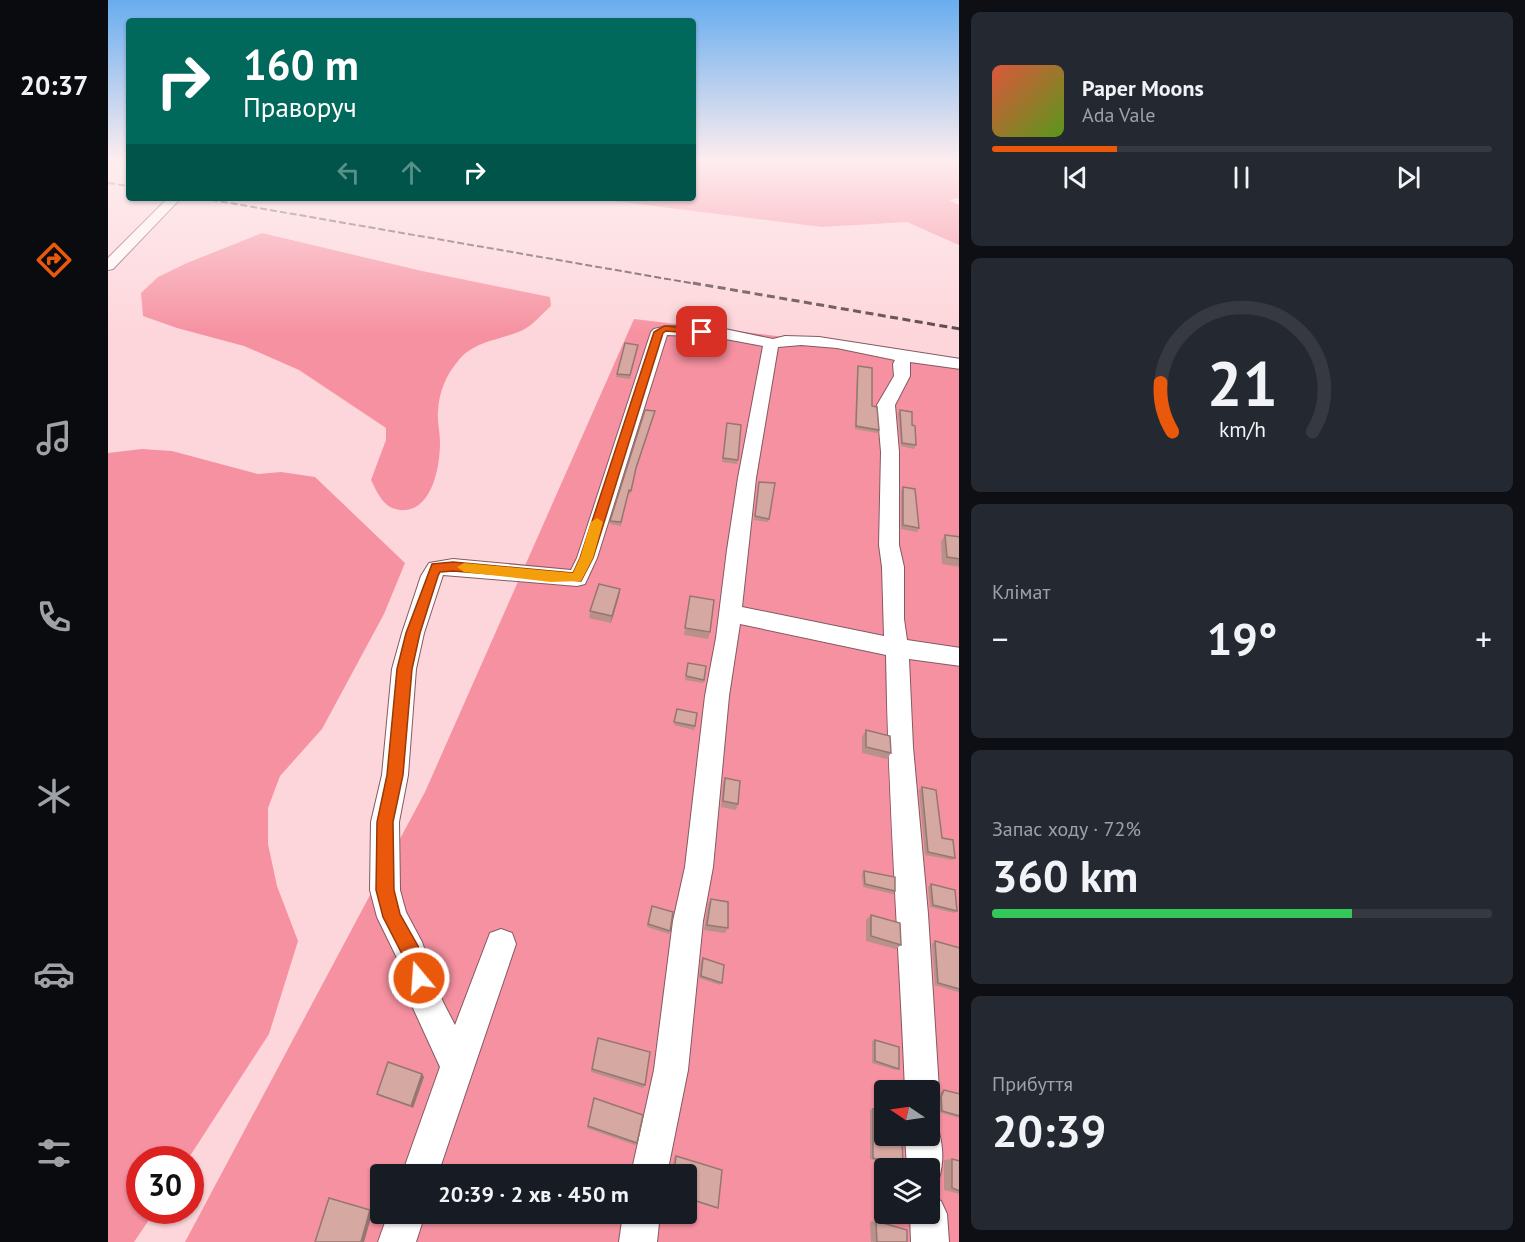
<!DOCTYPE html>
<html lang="uk">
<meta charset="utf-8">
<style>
:root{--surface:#171b24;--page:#242831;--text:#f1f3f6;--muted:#9ea1a6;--line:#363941;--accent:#ea580c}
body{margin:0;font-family:"PT Sans",sans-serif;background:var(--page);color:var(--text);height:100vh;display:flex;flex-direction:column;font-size:22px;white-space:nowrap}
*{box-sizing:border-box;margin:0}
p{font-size:20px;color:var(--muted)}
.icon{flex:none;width:33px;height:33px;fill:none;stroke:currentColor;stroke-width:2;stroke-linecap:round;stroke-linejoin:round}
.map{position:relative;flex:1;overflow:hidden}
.side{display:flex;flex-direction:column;gap:12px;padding:12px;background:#0d0f14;width:566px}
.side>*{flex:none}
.top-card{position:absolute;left:18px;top:18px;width:570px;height:183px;border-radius:6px;box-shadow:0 2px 4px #0004;background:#00695c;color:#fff;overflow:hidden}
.needle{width:39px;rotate:283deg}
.fabs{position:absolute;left:766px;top:1080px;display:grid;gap:12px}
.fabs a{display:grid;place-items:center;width:66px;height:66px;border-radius:6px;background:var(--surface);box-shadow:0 2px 4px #0004;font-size:30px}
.speed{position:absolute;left:18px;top:1146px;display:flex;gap:12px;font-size:30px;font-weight:700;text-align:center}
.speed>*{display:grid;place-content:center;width:78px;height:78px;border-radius:50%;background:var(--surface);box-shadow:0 2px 4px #0004;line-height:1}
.speed .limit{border:9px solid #d22;background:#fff;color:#111}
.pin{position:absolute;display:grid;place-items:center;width:51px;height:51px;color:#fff;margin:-26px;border-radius:12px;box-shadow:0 3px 9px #0006}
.me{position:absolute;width:66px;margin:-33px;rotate:342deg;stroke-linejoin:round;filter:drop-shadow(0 0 4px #0008)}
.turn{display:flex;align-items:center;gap:21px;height:126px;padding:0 18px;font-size:27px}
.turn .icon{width:78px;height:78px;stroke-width:2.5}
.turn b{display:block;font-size:42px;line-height:51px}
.lanes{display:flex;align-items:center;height:57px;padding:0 18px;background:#0003;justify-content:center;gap:30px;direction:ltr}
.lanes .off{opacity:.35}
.big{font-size:45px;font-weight:800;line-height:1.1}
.side .card{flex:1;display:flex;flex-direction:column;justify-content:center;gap:9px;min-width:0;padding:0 21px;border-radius:9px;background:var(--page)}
.side .dial{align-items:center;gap:0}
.dial svg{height:156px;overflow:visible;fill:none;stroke:var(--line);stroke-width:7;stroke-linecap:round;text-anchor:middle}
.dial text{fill:var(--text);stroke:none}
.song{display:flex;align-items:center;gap:18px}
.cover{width:72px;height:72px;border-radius:9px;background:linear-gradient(135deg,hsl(10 70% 55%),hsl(90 70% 35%))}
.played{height:6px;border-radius:3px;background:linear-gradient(90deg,var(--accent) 25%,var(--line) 25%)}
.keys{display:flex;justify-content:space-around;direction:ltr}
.heat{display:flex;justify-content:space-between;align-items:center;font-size:33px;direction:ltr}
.charge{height:9px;border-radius:4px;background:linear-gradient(90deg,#34c759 72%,var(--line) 0)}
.trip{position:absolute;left:262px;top:1164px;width:327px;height:60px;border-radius:6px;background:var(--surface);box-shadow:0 2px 4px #0004;font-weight:800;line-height:60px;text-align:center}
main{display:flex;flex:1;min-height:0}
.tabs{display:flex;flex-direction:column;width:108px;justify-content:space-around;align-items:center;background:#090b0e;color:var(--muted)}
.tabs .icon{width:42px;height:42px}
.tabs .active{color:var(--accent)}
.tabs b{font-size:27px;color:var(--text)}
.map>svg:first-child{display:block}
.green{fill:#f691a1;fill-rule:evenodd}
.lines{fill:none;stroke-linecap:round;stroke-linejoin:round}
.minor-casing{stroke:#835a60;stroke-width:2}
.minor{fill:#fff;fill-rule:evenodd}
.rail-far1{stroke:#5b4648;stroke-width:2;stroke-dasharray:7 3;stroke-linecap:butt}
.rail{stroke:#5b4648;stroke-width:3;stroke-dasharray:8 4.5;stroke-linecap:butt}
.wall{fill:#b7918a}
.shaded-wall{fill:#957671}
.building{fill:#d5a9a1;stroke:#957671;stroke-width:1.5}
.route{fill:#ea580c;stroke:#983908;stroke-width:1.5}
.slow{fill:#f59e0b}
</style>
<main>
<nav class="tabs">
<b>20:37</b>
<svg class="icon active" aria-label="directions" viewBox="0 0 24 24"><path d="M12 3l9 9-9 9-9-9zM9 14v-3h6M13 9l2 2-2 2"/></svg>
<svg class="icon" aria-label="music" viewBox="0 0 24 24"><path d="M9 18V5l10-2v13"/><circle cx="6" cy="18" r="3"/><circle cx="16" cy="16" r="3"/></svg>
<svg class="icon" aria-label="phone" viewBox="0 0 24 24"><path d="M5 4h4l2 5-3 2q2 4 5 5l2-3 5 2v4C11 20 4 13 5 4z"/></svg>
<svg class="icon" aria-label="climate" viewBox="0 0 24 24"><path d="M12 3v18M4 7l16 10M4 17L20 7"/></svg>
<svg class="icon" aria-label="car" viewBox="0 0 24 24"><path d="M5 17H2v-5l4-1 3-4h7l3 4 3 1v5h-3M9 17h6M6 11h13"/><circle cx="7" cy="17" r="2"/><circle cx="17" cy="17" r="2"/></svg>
<svg class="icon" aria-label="filters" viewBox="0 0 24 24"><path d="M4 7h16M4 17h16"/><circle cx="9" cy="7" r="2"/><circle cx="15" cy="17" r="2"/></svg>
</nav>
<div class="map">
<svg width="852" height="1242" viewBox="0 0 852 1242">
<rect width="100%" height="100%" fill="#fdd6db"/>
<g class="green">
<polygon points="585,160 851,160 851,198 841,200 851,205 851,245 799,222 714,227 482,198 585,198"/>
<path d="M154,233L314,271L442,297L443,306C435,313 425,325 415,330C394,340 366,340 350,361C338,375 331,392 330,411C329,421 332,432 332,443C332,465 325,508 297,510C277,511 271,496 263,480L278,440V428L191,370L136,346L69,328L35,316L33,293L50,277L79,263Z"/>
<path d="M526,319L851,358V1242H77L317,792ZM777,1090H822V1136H777ZM777,1168H822V1214H777ZM273,1174H579V1214H273Z"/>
<polygon points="34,449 64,451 150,474 173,472 207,477 297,563 276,614 214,729 172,776 160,808 160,844 169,886 190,941 161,1034 80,1159 32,1160 32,1210 47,1211 26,1242 0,1242 0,453"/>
</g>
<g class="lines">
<defs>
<g id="minor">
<polygon points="60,198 73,198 5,269 0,270 0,258"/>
<path d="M559,326L607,327L665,339L677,336L711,337L852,359V369L802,362V376L787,405L791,452V545L796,567V619L799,640L852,648V666L801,659L805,747L820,914L831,1090L826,1102L822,1104V1090H797C791,945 780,800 778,655L632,624L621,696L605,867L595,921L580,1070L559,1174H523L546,1070L565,921L577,867L597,696L608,638L619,550L630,478L655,346L607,337L559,335L489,558L477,584L469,586L335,575L316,633L308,669L300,775L291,822L292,890L298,912L314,942L335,1002L347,1025L382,933L393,929L404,933L408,944L330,1174H294L332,1067L305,1008L289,958L269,917L262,890L263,822L274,775L284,669L294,633L313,576L321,563L345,559L463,570L469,558L543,332L546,329ZM693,345L729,348L787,360L785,364L786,376L769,405L773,452L771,545L774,567L776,636L634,607L648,478L670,347Z"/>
<path d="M822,1121L828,1123C835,1142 837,1162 830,1181L822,1184V1168H799L797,1136H822Z"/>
<polygon points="822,1196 833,1201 839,1214 841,1242 803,1242 802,1214 822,1214"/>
<polygon points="280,1214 317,1214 308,1242 270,1242"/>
<polygon points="515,1214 552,1214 549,1242 511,1242"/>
</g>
</defs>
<use href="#minor" class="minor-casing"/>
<use href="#minor" class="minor"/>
<g class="rail-far1">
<polyline points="0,183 21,186"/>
<polyline points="93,198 594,285"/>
</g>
<polyline class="rail" points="585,283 852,329"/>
</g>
<g class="wall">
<polygon points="530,345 522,379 508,377 509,374"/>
<polygon points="750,366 764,406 771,430 769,433 747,429 749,369"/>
<polygon points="792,410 804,425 808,445 806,449 793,446 790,414"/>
<polygon points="546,415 527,472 522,494 520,494 513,526 502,524 502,521"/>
<polygon points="618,427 630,460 629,464 614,462"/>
<polygon points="651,482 661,519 660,522 646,520"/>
<polygon points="795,487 811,528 809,532 793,529 793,491"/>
<polygon points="837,535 852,537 852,567 834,564 833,542"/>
<polygon points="511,596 503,623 481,618 482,611"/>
<polygon points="582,596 602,632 600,639 576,635"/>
<polygon points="580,663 596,680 595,683 577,680"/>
<polygon points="569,709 587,726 586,730 566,725"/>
<polygon points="758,730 783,753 779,759 754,753 754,737"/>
<polygon points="617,778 630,804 628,810 613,807 615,784"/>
<polygon points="814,787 834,838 847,858 844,860 817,855 811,790"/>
<polygon points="756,871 787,891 785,894 755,887 754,874"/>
<polygon points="823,884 849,911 846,913 822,907 820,887"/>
<polygon points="603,899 620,928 617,933 596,930 600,904"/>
<polygon points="543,908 562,931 561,934 539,927"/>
<polygon points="763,915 793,945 788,949 758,941 758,920"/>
<polygon points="827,941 852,948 852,991 850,992 827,985 824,944"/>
<polygon points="595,958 614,983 612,985 591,978 593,961"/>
<polygon points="767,1040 791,1069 788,1070 764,1063 764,1041"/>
<polygon points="489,1041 537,1085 535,1088 483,1072"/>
<polygon points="314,1074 316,1077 305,1108 271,1096 269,1094"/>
<polygon points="836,1090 852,1094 852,1118 831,1112 830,1099 833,1092"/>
<polygon points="486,1098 529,1143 527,1145 479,1128"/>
<polygon points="765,1109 795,1167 792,1168 762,1159 762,1110"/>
<polygon points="568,1156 610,1208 607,1208 579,1199 579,1174 564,1174 566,1158"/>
<polygon points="844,1159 852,1161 852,1194 836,1190 836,1160"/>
<polygon points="768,1221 799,1242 763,1242 762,1222"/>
</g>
<g class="shaded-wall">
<polygon points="512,589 511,596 503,623 504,616"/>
<polygon points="314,1074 316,1077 305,1108 303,1106"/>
<polygon points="221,1198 265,1211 256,1242 253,1242"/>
</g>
<g class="building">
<polygon points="517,343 530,345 522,375 509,374"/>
<polygon points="750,366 764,368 764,406 769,407 771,430 748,426"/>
<polygon points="537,410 547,411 528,468 523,491 521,490 513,522 502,521"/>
<polygon points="792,410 804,412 804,425 807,426 808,445 794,443"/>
<polygon points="619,423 633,425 630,460 615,458"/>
<polygon points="651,482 667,483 661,519 647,516"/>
<polygon points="795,487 807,489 811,528 795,525"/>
<polygon points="837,535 852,537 852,559 839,557"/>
<polygon points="491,584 512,589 504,616 482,611"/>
<polygon points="582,596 606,600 602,632 577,628"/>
<polygon points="580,663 598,666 596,680 578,676"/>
<polygon points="569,709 589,713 587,726 566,722"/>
<polygon points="758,730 782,736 783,753 758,747"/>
<polygon points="617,778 632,781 630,804 615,801"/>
<polygon points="814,787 828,790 834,838 845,840 847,858 820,852"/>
<polygon points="756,871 787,877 787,891 757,884"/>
<polygon points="823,884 847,890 849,911 825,905"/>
<polygon points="603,899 620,902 620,928 599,925"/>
<polygon points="544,906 565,912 562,931 540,924"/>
<polygon points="763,915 792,923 793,945 763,936"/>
<polygon points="827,941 852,948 852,989 830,983"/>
<polygon points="595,958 616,965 614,983 593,976"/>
<polygon points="490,1038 542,1052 537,1085 484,1069"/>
<polygon points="767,1040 791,1047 791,1069 767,1061"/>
<polygon points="280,1062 314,1074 303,1106 269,1094"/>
<polygon points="836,1090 852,1094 852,1116 834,1111 833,1097"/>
<polygon points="486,1098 535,1115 529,1143 480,1126"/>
<polygon points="765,1109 777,1112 777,1136 794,1136 795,1167 765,1158"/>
<polygon points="568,1156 614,1170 610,1208 579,1198 579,1174 566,1174"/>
<polygon points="844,1159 852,1161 852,1191 844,1188"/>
<polygon points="221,1198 262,1210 253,1242 207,1242"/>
<polygon points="768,1221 799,1230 799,1242 769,1242"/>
</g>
<linearGradient id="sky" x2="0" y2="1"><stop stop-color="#68adef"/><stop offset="0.48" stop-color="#feedef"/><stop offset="1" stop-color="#feedef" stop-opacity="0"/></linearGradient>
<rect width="852" height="334" fill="url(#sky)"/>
<polygon class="route" points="556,326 594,329 598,332 594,334 558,331 555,333 485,558 473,581 345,571 332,572 330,576 312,633 304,669 295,775 285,822 286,890 292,914 310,946 320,978 318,985 311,987 304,985 295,956 275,917 268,890 269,822 279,775 289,669 298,633 324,564 345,562 465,573 472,558 546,332"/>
<polygon class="slow" points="489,518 495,522 485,558 473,581 443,582 356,572 349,567 356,563 465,573 472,558 483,522"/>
</svg>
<div class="fabs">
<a><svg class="needle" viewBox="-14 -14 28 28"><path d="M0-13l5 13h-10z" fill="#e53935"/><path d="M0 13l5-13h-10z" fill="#9ea1a6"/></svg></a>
<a><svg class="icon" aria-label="layers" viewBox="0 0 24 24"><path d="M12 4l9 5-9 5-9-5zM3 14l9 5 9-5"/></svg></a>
</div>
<div class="speed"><div class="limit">30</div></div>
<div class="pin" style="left:594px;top:332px;background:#d93025"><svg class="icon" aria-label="arrive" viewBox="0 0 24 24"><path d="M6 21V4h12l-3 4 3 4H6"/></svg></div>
<svg class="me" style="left:311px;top:978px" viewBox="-20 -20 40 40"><circle r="17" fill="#ea580c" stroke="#fff" stroke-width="3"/><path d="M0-11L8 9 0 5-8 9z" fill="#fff"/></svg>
<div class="trip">20:39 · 2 хв · 450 m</div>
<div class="top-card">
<div class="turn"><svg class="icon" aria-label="right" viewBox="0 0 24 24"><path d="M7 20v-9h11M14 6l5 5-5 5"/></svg><div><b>160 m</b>Праворуч</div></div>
<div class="lanes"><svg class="icon off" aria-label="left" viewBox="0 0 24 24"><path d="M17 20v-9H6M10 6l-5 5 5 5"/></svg><svg class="icon off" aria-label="ahead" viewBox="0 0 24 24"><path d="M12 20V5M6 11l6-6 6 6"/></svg><svg class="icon" aria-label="right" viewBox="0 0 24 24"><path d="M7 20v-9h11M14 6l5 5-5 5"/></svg></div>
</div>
</div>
<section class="side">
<div class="card">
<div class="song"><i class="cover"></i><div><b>Paper Moons</b><p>Ada Vale</p></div></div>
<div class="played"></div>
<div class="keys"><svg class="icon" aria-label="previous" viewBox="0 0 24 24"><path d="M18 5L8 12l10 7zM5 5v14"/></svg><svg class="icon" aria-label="pause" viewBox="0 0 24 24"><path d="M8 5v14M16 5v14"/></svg><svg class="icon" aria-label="next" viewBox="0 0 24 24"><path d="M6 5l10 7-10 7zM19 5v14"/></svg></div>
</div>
<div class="card dial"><svg viewBox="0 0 100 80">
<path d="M14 69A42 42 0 1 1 86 69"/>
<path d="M14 69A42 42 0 0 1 8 44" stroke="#ea580c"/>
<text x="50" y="56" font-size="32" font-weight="700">21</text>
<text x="50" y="72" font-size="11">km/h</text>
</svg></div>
<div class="card"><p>Клімат</p>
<div class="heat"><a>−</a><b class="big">19°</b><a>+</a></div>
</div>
<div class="card"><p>Запас ходу · 72%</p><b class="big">360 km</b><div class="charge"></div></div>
<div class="card"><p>Прибуття</p><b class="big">20:39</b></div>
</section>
</main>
